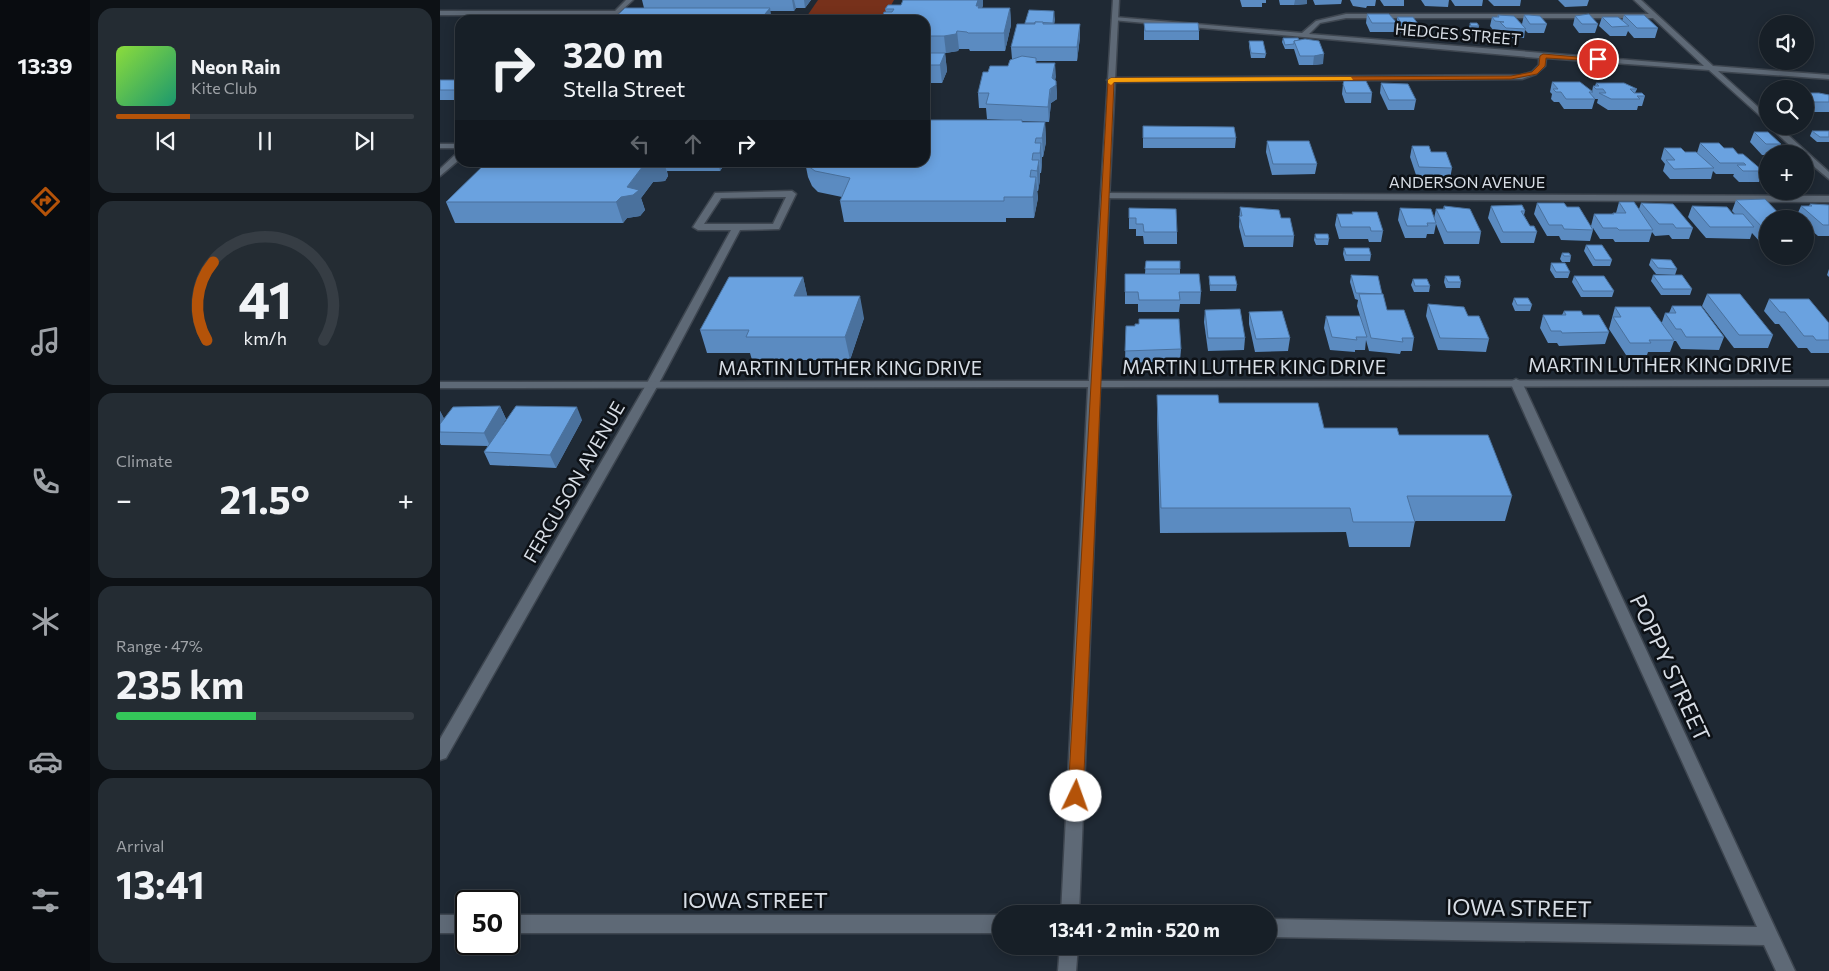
<!DOCTYPE html>
<meta charset="utf-8">
<style>
:root{--surface:#171f27;--page:#242c33;--text:#f1f3f6;--muted:#9ea2a7;--line:#363d44;--accent:#b45309}
body{margin:0;font-family:Commissioner,sans-serif;background:var(--page);color:var(--text);height:100vh;display:flex;flex-direction:column;font-size:19px;white-space:nowrap}
*{box-sizing:border-box;margin:0}
p{font-size:16px;color:var(--muted)}
.icon{flex:none;width:28px;height:28px;fill:none;stroke:currentColor;stroke-width:2;stroke-linecap:round;stroke-linejoin:round}
.map{position:relative;flex:1;overflow:hidden}
.panel{display:flex;flex-direction:column;gap:8px;padding:8px;background:#0d1115;width:350px}
.panel>*{flex:none}
.hud{position:absolute;left:15px;top:15px;width:475px;height:152px;border-radius:15px;box-shadow:0 2px 12px #0003,0 0 0 1px var(--line);background:#171f27;color:var(--text);overflow:hidden}
.buttons{position:absolute;left:1319px;top:15px;display:grid;gap:10px}
.buttons a{display:grid;place-items:center;width:55px;height:55px;border-radius:50%;background:var(--surface);box-shadow:0 2px 12px #0003,0 0 0 1px var(--line);font-size:25px}
.speed{position:absolute;left:15px;top:890px;display:flex;gap:10px;font-size:25px;font-weight:700;text-align:center}
.speed>*{display:grid;place-content:center;width:65px;height:65px;border-radius:50%;background:var(--surface);box-shadow:0 2px 12px #0003,0 0 0 1px var(--line);line-height:1}
.speed .limit{border:2px solid #111;border-radius:8px;background:#fff;color:#111}
.pin{position:absolute;display:grid;place-items:center;width:42px;height:42px;color:#fff;margin:-21px;border:2px solid #fff;border-radius:50%;box-shadow:0 1px 5px #0007}
.me{position:absolute;width:55px;margin:-28px;rotate:3deg;stroke-linejoin:round;filter:drop-shadow(0 0 4px #0008)}
.turn{display:flex;align-items:center;gap:18px;height:105px;padding:0 25px;font-size:22px}
.turn .icon{width:65px;height:65px;stroke-width:2.5}
.turn b{display:block;font-size:35px;line-height:42px}
.lanes{display:flex;align-items:center;height:48px;padding:0 25px;background:#0003;justify-content:center;gap:25px;direction:ltr}
.lanes .off{opacity:.35}
.big{font-size:38px;font-weight:700;line-height:1.1}
.panel .tile{flex:1;display:flex;flex-direction:column;justify-content:center;gap:8px;min-width:0;padding:0 18px;border-radius:15px;background:var(--page)}
.panel .dial{align-items:center;gap:0}
.dial svg{height:130px;overflow:visible;fill:none;stroke:var(--line);stroke-width:7;stroke-linecap:round;text-anchor:middle}
.dial text{fill:var(--text);stroke:none}
.song{display:flex;align-items:center;gap:15px}
.cover{width:60px;height:60px;border-radius:8px;background:linear-gradient(135deg,hsl(90 70% 55%),hsl(160 70% 35%))}
.played{height:5px;border-radius:2px;background:linear-gradient(90deg,var(--accent) 25%,var(--line) 25%)}
.keys{display:flex;justify-content:space-around;direction:ltr}
.heat{display:flex;justify-content:space-between;align-items:center;font-size:28px;direction:ltr}
.charge{height:8px;border-radius:4px;background:linear-gradient(90deg,#34c759 47%,var(--line) 0)}
.trip{position:absolute;left:552px;top:905px;width:285px;height:50px;border-radius:25px;background:var(--surface);box-shadow:0 2px 12px #0003,0 0 0 1px var(--line);font-weight:700;line-height:50px;text-align:center}
main{display:flex;flex:1;min-height:0}
.menu{display:flex;flex-direction:column;width:90px;justify-content:space-around;align-items:center;background:#090c10;color:var(--muted)}
.menu .icon{width:35px;height:35px}
.menu .current{color:var(--accent)}
.menu b{font-size:22px;color:var(--text)}
.map>svg:first-child{display:block}
.green{fill:#77311b}
.lines{fill:none;stroke-linecap:round;stroke-linejoin:round}
.minor-casing{stroke:#3e4650;stroke-width:3}
.secondary-casing{stroke:#3e4650;stroke-width:3}
.minor{fill:#5e6976;fill-rule:evenodd}
.secondary{fill:#5e6976;fill-rule:evenodd}
.wall{fill:#5b8bc1}
.shaded-wall{fill:#4a719d}
.building{fill:#6aa2e0;stroke:#4a719d}
.route{fill:#b45309;stroke:#753606}
.slow{fill:#f59e0b}
.labels{text-anchor:middle;stroke-width:5;stroke-linejoin:round;paint-order:stroke}
.far-street-label{font-size:16px;fill:#d7dde5;stroke:#0d1116}
.street-label{font-size:19px;fill:#d7dde5;stroke:#0d1116}
.near-street-label{font-size:22px;fill:#d7dde5;stroke:#0d1116}
</style>
<main>
<nav class="menu">
<b>13:39</b>
<svg class="icon current" aria-label="directions" viewBox="0 0 24 24"><path d="M12 3l9 9-9 9-9-9zM9 14v-3h6M13 9l2 2-2 2"/></svg>
<svg class="icon" aria-label="music" viewBox="0 0 24 24"><path d="M9 18V5l10-2v13"/><circle cx="6" cy="18" r="3"/><circle cx="16" cy="16" r="3"/></svg>
<svg class="icon" aria-label="phone" viewBox="0 0 24 24"><path d="M5 4h4l2 5-3 2q2 4 5 5l2-3 5 2v4C11 20 4 13 5 4z"/></svg>
<svg class="icon" aria-label="climate" viewBox="0 0 24 24"><path d="M12 3v18M4 7l16 10M4 17L20 7"/></svg>
<svg class="icon" aria-label="car" viewBox="0 0 24 24"><path d="M5 17H2v-5l4-1 3-4h7l3 4 3 1v5h-3M9 17h6M6 11h13"/><circle cx="7" cy="17" r="2"/><circle cx="17" cy="17" r="2"/></svg>
<svg class="icon" aria-label="filters" viewBox="0 0 24 24"><path d="M4 7h16M4 17h16"/><circle cx="9" cy="7" r="2"/><circle cx="15" cy="17" r="2"/></svg>
</nav>
<section class="panel">
<div class="tile">
<div class="song"><i class="cover"></i><div><b>Neon Rain</b><p>Kite Club</p></div></div>
<div class="played"></div>
<div class="keys"><svg class="icon" aria-label="previous" viewBox="0 0 24 24"><path d="M18 5L8 12l10 7zM5 5v14"/></svg><svg class="icon" aria-label="pause" viewBox="0 0 24 24"><path d="M8 5v14M16 5v14"/></svg><svg class="icon" aria-label="next" viewBox="0 0 24 24"><path d="M6 5l10 7-10 7zM19 5v14"/></svg></div>
</div>
<div class="tile dial"><svg viewBox="0 0 100 80">
<path d="M14 69A42 42 0 1 1 86 69"/>
<path d="M14 69A42 42 0 0 1 18 21" stroke="#b45309"/>
<text x="50" y="56" font-size="32" font-weight="700">41</text>
<text x="50" y="72" font-size="11">km/h</text>
</svg></div>
<div class="tile"><p>Climate</p>
<div class="heat"><a>−</a><b class="big">21.5°</b><a>+</a></div>
</div>
<div class="tile"><p>Range · 47%</p><b class="big">235 km</b><div class="charge"></div></div>
<div class="tile"><p>Arrival</p><b class="big">13:41</b></div>
</section>
<div class="map">
<svg width="1389" height="971" viewBox="0 0 1389 971">
<rect width="100%" height="100%" fill="#1f2934"/>
<polygon class="green" points="378,0 454,0 443,20 351,20 353,16 367,16"/>
<g class="lines">
<defs>
<g id="minor">
<polygon points="186,0 193,0 171,20 168,18 171,15 0,15 0,11 175,11"/>
<path d="M1194,0H1201L1273,66L1389,75V79L1278,71L1328,116V123L1269,70L1106,58L1105,66L1096,74L1082,79L671,82L667,80L671,78L1081,75L1092,72L1099,65V58L672,20L674,17L862,33L876,21L906,14H1209ZM906,18H1213L1264,66L869,34L880,23Z"/>
<polygon points="1329,126 1338,126 1389,172 1389,179 1365,159 1365,154 1359,154"/>
<rect x="0" y="144" width="20" height="4"/>
<polygon points="17,153 20,153 20,159 0,176 0,169"/>
<path d="M352,191L356,194L339,229L300,230L218,385L6,758L0,760V739L206,385L291,230H258L253,227L275,193ZM346,197L333,224H264L281,198Z"/>
<polygon points="665,193 1389,196 1389,202 662,198 661,196"/>
<polygon points="1076,379 1082,382 1355,971 1336,971 1324,945 829,937 829,919 1317,927 1070,382"/>
<rect x="0" y="915" width="26" height="18"/>
<rect x="69" y="915" width="492" height="18"/>
</g>
<g id="secondary">
<polygon points="673,0 679,0 660,381 1389,380 1389,386 660,387 639,914 621,914 648,387 0,388 0,382 649,381"/>
<polygon points="620,946 638,946 636,971 618,971"/>
</g>
</defs>
<use href="#minor" class="minor-casing"/>
<use href="#secondary" class="secondary-casing"/>
<use href="#minor" class="minor"/>
<use href="#secondary" class="secondary"/>
</g>
<g class="wall">
<polygon points="202,0 371,0 365,8 356,8 354,11 331,11 204,8"/>
<polygon points="800,0 826,0 826,3 822,3 822,7 802,7"/>
<polygon points="839,0 867,0 867,4 854,5 840,5"/>
<polygon points="873,0 902,0 901,4 875,5"/>
<polygon points="910,0 936,0 935,6 927,6 926,8 913,6"/>
<polygon points="940,0 964,0 964,6 944,6"/>
<polygon points="981,0 1009,0 1008,7 985,6"/>
<polygon points="1011,0 1043,0 1042,6 1015,6"/>
<polygon points="1048,0 1081,0 1080,6 1054,6"/>
<polygon points="1118,0 1149,0 1147,6 1125,7"/>
<polygon points="543,5 542,8 570,8 571,25 565,51 530,51 529,49 519,49 518,51 505,53 507,71 502,83 485,83 485,20 446,12 445,9"/>
<polygon points="927,14 957,22 957,17 978,24 976,33 960,33 957,27 956,32 930,32 926,23"/>
<polygon points="1058,15 1082,24 1084,15 1107,24 1104,33 1088,33 1085,30 1084,38 1064,38 1059,31 1053,30 1050,26 1052,17 1057,17"/>
<polygon points="1184,15 1218,28 1215,38 1194,38 1188,31 1186,36 1170,36 1159,26 1162,17 1182,21"/>
<polygon points="1135,16 1158,24 1155,33 1139,33 1133,25"/>
<polygon points="615,19 614,24 640,24 640,37 637,61 596,61 596,63 615,63 615,80 616,81 617,96 617,99 611,103 609,122 582,121 582,122 605,122 606,142 603,157 602,157 602,163 601,173 600,173 600,180 598,191 597,191 598,198 594,218 566,218 566,222 404,222 400,201 402,197 378,192 372,186 368,177 365,162 485,162 565,120 547,119 546,108 539,108 538,93 548,72 568,66 572,59 571,47 585,23"/>
<polygon points="704,23 759,31 759,40 704,40"/>
<polygon points="1030,23 1039,26 1038,31 1031,31 1029,28"/>
<polygon points="843,38 859,40 883,64 873,65 859,65 854,49 845,49 842,42"/>
<polygon points="809,41 826,54 825,58 811,58 809,46"/>
<polygon points="20,48 20,58 17,50"/>
<rect x="0" y="80" width="20" height="20"/>
<polygon points="1112,82 1152,92 1153,86 1155,86 1156,83 1197,89 1195,93 1205,96 1202,106 1198,106 1197,110 1168,110 1157,103 1158,99 1155,99 1152,109 1124,109 1119,102 1114,102 1111,99 1112,94 1110,92"/>
<polygon points="941,83 976,100 974,110 948,110 940,93"/>
<polygon points="903,84 932,93 931,103 905,103 902,94"/>
<polygon points="1365,93 1389,95 1389,112 1365,112"/>
<polygon points="1372,131 1389,131 1389,142 1377,142 1370,136"/>
<polygon points="1314,132 1341,144 1337,154 1328,154 1328,155 1322,155 1310,142"/>
<polygon points="703,138 796,138 795,148 703,148"/>
<polygon points="827,141 877,164 875,174 832,175 826,152"/>
<polygon points="1260,143 1284,148 1298,154 1323,171 1319,182 1299,182 1293,176 1294,174 1276,174 1273,171 1271,179 1230,179 1223,171 1225,164 1221,159 1224,148 1245,152 1257,153"/>
<polygon points="972,146 991,152 1012,168 1010,179 977,178 970,157"/>
<polygon points="47,162 286,162 280,171 227,171 228,176 225,181 213,182 201,198 205,210 200,216 187,218 183,223 15,223 6,202"/>
<polygon points="1296,200 1328,219 1328,243 1321,243 1312,233 1310,239 1266,238 1248,217 1252,206 1295,214 1292,211"/>
<polygon points="1179,202 1199,209 1201,203 1253,228 1249,239 1232,239 1229,235 1215,236 1212,232 1209,242 1175,242 1173,239 1160,239 1153,228 1153,230 1150,241 1121,240 1119,236 1107,236 1094,214 1097,203 1127,207 1151,226 1154,214 1172,214 1173,213 1176,213"/>
<polygon points="1370,204 1389,205 1389,236 1378,236 1365,225 1365,219 1358,219 1356,217 1361,206 1369,206"/>
<polygon points="1004,206 1041,232 1039,244 1004,244 996,224 994,234 987,234 986,238 965,238 958,220 960,208 994,218 996,209 1003,209"/>
<polygon points="1051,206 1085,211 1084,215 1090,226 1097,232 1094,243 1061,243 1048,218"/>
<polygon points="800,207 841,218 854,236 853,247 804,247 799,227"/>
<polygon points="689,208 737,232 737,244 704,244 703,236 696,236 696,229 689,229"/>
<polygon points="912,212 943,231 941,242 929,242 928,239 899,239 895,225 897,214 912,214"/>
<polygon points="875,234 889,239 888,245 876,245 874,240"/>
<polygon points="1146,245 1172,260 1170,266 1153,266 1144,251"/>
<polygon points="904,248 931,255 930,261 905,261 903,254"/>
<polygon points="1122,253 1131,256 1130,262 1122,262 1120,259"/>
<polygon points="1211,259 1237,269 1235,275 1216,274 1209,265"/>
<polygon points="706,261 740,261 740,274 761,292 760,304 740,304 739,312 698,312 698,304 685,304 685,274 705,274"/>
<polygon points="1111,263 1130,272 1128,278 1115,278 1110,270"/>
<polygon points="1389,269 1389,277 1387,275"/>
<polygon points="911,275 942,294 947,310 974,338 972,351 961,351 960,354 929,351 926,340 925,350 915,350 915,352 890,350 884,328 886,316 920,316 917,306 918,300 915,299 910,282"/>
<polygon points="1213,275 1252,289 1250,295 1221,295 1211,281"/>
<polygon points="769,276 797,285 796,291 770,291"/>
<polygon points="1005,276 1021,282 1020,288 1006,288 1004,282"/>
<polygon points="1134,276 1174,291 1172,297 1141,297 1132,282"/>
<polygon points="363,277 367,296 424,318 410,360 312,360 310,353 267,353 260,330"/>
<polygon points="973,279 990,286 989,292 974,292 971,285"/>
<polygon points="1267,294 1333,335 1328,348 1294,348 1262,306"/>
<polygon points="1074,298 1092,305 1090,311 1075,311 1072,304"/>
<polygon points="1329,299 1389,323 1389,353 1371,353 1367,348 1358,348 1339,324 1335,324 1324,311"/>
<polygon points="988,304 1028,316 1049,339 1046,352 998,350 986,316"/>
<polygon points="1232,306 1284,337 1279,350 1241,349 1236,341 1234,341 1230,352 1208,352 1207,355 1186,355 1169,329 1175,307 1222,322 1225,313 1229,313"/>
<polygon points="765,310 805,338 804,350 768,351 764,322"/>
<polygon points="1124,311 1143,315 1169,332 1165,344 1119,346 1117,343 1108,343 1100,328 1103,315 1122,315"/>
<polygon points="809,312 850,338 848,351 815,352 809,324"/>
<polygon points="686,326 741,349 740,361 685,363"/>
<polygon points="717,395 779,403 884,428 959,435 1072,496 1065,521 975,521 970,547 909,547 906,532 720,533 717,419"/>
<polygon points="60,406 66,419 62,425 142,420 116,468 50,465 44,452 48,446 1,445 0,443 0,411 4,419"/>
</g>
<g class="shaded-wall">
<polygon points="352,0 354,0 356,8 354,11"/>
<polygon points="364,0 371,0 365,8"/>
<polygon points="538,0 543,0 543,5 540,15 536,6"/>
<polygon points="855,0 867,0 867,4 854,5"/>
<polygon points="330,8 332,20 320,20"/>
<polygon points="570,8 571,25 565,51 564,33"/>
<polygon points="614,11 615,19 613,32 613,23"/>
<polygon points="127,16 128,20 122,20"/>
<polygon points="640,24 640,37 637,61 637,47"/>
<polygon points="517,31 519,49 518,51 506,53 504,36"/>
<polygon points="505,53 507,71 502,83 500,65"/>
<polygon points="884,54 883,64 873,65 874,56"/>
<polygon points="615,63 616,77 614,86 616,81 617,96 617,99 611,103 609,122 608,107"/>
<polygon points="605,122 606,142 603,157 602,138"/>
<polygon points="601,143 602,163 601,173 600,153"/>
<polygon points="599,160 600,180 598,191 597,171"/>
<polygon points="206,162 224,162 228,176 225,181 213,182 201,198 205,210 200,216 187,218 183,223 176,202"/>
<polygon points="278,162 286,162 280,171"/>
<polygon points="596,177 598,198 594,218 593,197"/>
<polygon points="363,277 368,299 354,296"/>
<polygon points="420,296 424,318 410,360 405,337"/>
<polygon points="60,406 66,419 50,446 44,433"/>
<polygon points="137,407 142,420 116,468 110,455"/>
<polygon points="0,411 5,420 0,427"/>
</g>
<g class="building">
<polygon points="463,0 538,0 536,6 539,6 538,8 570,8 564,33 528,33 527,32 517,31 516,34 504,36 485,36 485,20 441,20 444,12 452,12 454,9 445,9 448,5 461,5"/>
<polygon points="185,8 330,8 320,20 172,20"/>
<polygon points="589,10 614,11 613,23 595,22 595,23 585,23"/>
<polygon points="927,14 949,14 957,23 932,23"/>
<polygon points="1149,14 1158,24 1142,24 1135,16"/>
<polygon points="1058,15 1074,16 1086,29 1066,28 1060,22 1064,22 1055,21 1052,17 1059,17"/>
<polygon points="1084,15 1089,15 1100,16 1107,24 1090,24"/>
<polygon points="1184,15 1204,15 1218,28 1197,28"/>
<polygon points="83,16 127,16 122,20 78,20"/>
<polygon points="957,17 973,17 978,24 962,24"/>
<polygon points="1162,17 1178,17 1189,26 1172,27"/>
<polygon points="595,22 603,22 603,24 640,24 637,47 571,47 577,24 595,24"/>
<polygon points="704,23 758,23 759,31 705,31"/>
<polygon points="1030,23 1037,23 1039,26 1031,26"/>
<polygon points="843,38 858,38 859,40 854,41 854,44 845,45"/>
<polygon points="865,39 879,41 884,54 874,56 860,56 854,41"/>
<polygon points="809,41 823,41 826,54 811,53"/>
<polygon points="485,53 505,53 500,65 485,65"/>
<polygon points="582,56 596,58 596,63 615,63 612,78 616,81 616,85 610,89 608,107 546,104 549,93 538,93 543,72 548,72 550,66 568,66 570,60"/>
<rect x="0" y="80" width="20" height="10"/>
<polygon points="904,81 926,81 932,93 906,93 903,84"/>
<polygon points="1112,82 1140,82 1153,92 1149,92 1155,99 1126,99 1121,92 1116,92 1113,89 1118,89"/>
<polygon points="941,83 968,84 976,100 949,100"/>
<polygon points="1156,83 1184,83 1197,89 1190,89 1194,93 1202,93 1205,96 1197,96 1200,99 1171,99 1159,93 1166,93 1163,89 1156,89 1153,86 1159,86"/>
<polygon points="1365,93 1379,93 1389,95 1389,102 1365,102"/>
<polygon points="485,120 582,120 582,122 605,122 602,138 596,138 595,143 601,143 600,153 593,153 592,160 599,160 597,171 591,170 590,177 596,177 593,197 564,197 564,201 400,201 410,178 375,171 368,166 366,162 485,162"/>
<polygon points="703,126 794,127 796,138 703,138"/>
<polygon points="1372,131 1389,131 1389,137 1380,137"/>
<polygon points="1314,132 1328,132 1341,144 1326,144"/>
<polygon points="827,141 869,141 877,164 833,164"/>
<polygon points="1260,143 1279,143 1284,148 1293,148 1298,154 1303,154 1323,171 1303,171 1297,165 1306,165 1304,163 1280,163"/>
<polygon points="972,146 989,146 991,152 1006,152 1012,168 979,167"/>
<polygon points="1224,148 1241,148 1245,152 1256,152 1274,168 1234,169 1226,160 1235,160"/>
<polygon points="47,162 206,162 187,187 199,190 193,195 181,197 176,202 6,202"/>
<polygon points="1325,199 1344,219 1328,219 1328,231 1326,231 1296,200"/>
<polygon points="1179,202 1194,202 1213,230 1179,230 1177,228 1163,228 1154,214 1174,214 1173,213 1186,213"/>
<polygon points="1097,203 1124,203 1127,207 1139,207 1153,230 1124,229 1122,225 1109,225"/>
<polygon points="1201,203 1233,204 1253,228 1236,228 1233,224 1219,224"/>
<polygon points="1370,204 1389,205 1389,225 1383,225 1361,206 1372,206"/>
<polygon points="1082,205 1085,211 1081,211 1090,226 1094,226 1097,232 1063,232 1051,206"/>
<polygon points="1004,206 1030,209 1041,232 1007,232 996,209 1005,209"/>
<polygon points="1252,206 1287,207 1293,214 1303,214 1314,227 1270,227"/>
<polygon points="800,207 839,210 841,218 850,218 854,236 805,236 799,216 802,216"/>
<polygon points="689,208 736,209 737,232 704,232 703,224 696,224 696,218 689,218"/>
<polygon points="960,208 991,209 996,223 987,223 988,226 967,226"/>
<polygon points="912,212 937,212 943,231 931,231 930,227 901,227 897,214 913,214"/>
<polygon points="875,234 888,234 889,239 876,239"/>
<polygon points="1146,245 1162,245 1172,260 1155,260"/>
<polygon points="904,248 929,248 931,255 906,255"/>
<polygon points="1122,253 1129,253 1131,256 1124,256"/>
<polygon points="1211,259 1231,260 1237,269 1218,268"/>
<polygon points="706,261 740,261 740,269 705,269"/>
<polygon points="1111,263 1125,263 1130,272 1116,272"/>
<polygon points="685,274 759,274 761,292 739,292 740,300 699,300 698,292 685,292"/>
<polygon points="911,275 938,276 942,294 916,293"/>
<polygon points="1213,275 1242,275 1252,289 1223,289"/>
<polygon points="769,276 795,276 797,285 770,285"/>
<polygon points="1005,276 1019,276 1021,282 1008,282"/>
<polygon points="1134,276 1164,276 1174,291 1143,291"/>
<polygon points="289,277 363,277 354,296 420,296 405,337 306,337 309,330 260,330"/>
<polygon points="973,279 987,279 990,286 975,286"/>
<polygon points="919,294 943,294 947,310 964,310 974,338 962,338 963,342 931,338"/>
<polygon points="1267,294 1300,294 1333,335 1299,335"/>
<polygon points="1074,298 1088,298 1092,305 1077,305"/>
<polygon points="1329,299 1369,299 1389,323 1389,340 1376,340 1373,336 1364,336 1345,312 1340,312"/>
<polygon points="988,304 1024,307 1028,316 1039,316 1049,339 1000,338"/>
<polygon points="1232,306 1261,306 1284,337 1246,337 1241,329 1236,329 1225,313 1236,313"/>
<polygon points="1175,307 1210,307 1234,340 1209,340 1211,343 1190,343 1173,317 1181,317"/>
<polygon points="800,309 805,338 768,338 765,310"/>
<polygon points="842,311 850,338 816,339 809,312"/>
<polygon points="1124,311 1141,311 1143,315 1159,315 1169,332 1122,333 1121,331 1111,331 1103,315 1126,315"/>
<polygon points="886,316 920,316 927,337 916,337 917,340 892,337"/>
<polygon points="699,319 739,319 741,349 685,351 686,326 695,326 695,324 699,324"/>
<polygon points="717,395 778,395 779,403 878,403 884,428 957,428 959,435 1048,435 1072,496 967,496 975,522 913,522 910,508 721,508"/>
<polygon points="60,406 44,433 0,432 0,424 13,407"/>
<polygon points="76,406 137,407 110,455 44,452"/>
</g>
<polygon class="route" points="1103,54 1161,59 1158,61 1106,58 1105,66 1097,74 1071,79 674,82 643,796 641,801 636,803 630,801 628,796 668,80 671,78 1071,76 1092,72 1099,65 1100,56"/>
<polygon class="slow" points="911,77 913,80 674,82 671,85 668,83 668,80 671,78"/>
<g class="labels">
<g class="far-street-label">
<text transform="translate(1018 34) rotate(5)" y="6">HEDGES STREET</text>
<text x="1027" y="188">ANDERSON AVENUE</text>
</g>
<g class="street-label">
<text x="1220" y="372">MARTIN LUTHER KING DRIVE</text>
<text x="814" y="374">MARTIN LUTHER KING DRIVE</text>
<text x="410" y="375">MARTIN LUTHER KING DRIVE</text>
<text transform="translate(134 482) rotate(-60)" y="7">FERGUSON AVENUE</text>
</g>
<g class="near-street-label">
<text transform="translate(1230 668) rotate(65)" y="8">POPPY STREET</text>
<text x="315" y="908">IOWA STREET</text>
<text transform="translate(1079 908) rotate(1)" y="8">IOWA STREET</text>
</g>
</g>
</svg>
<div class="buttons">
<a><svg class="icon" aria-label="sound" viewBox="0 0 24 24"><path d="M4 9h4l5-4v14l-5-4H4zM17 9q2 3 0 6"/></svg></a>
<a><svg class="icon" aria-label="search" viewBox="0 0 24 24"><circle cx="10" cy="10" r="6"/><path d="M15 15l6 6"/></svg></a>
<a>+</a>
<a>−</a>
</div>
<div class="speed"><div class="limit">50</div></div>
<div class="pin" style="left:1158px;top:59px;background:#d93025"><svg class="icon" aria-label="arrive" viewBox="0 0 24 24"><path d="M6 21V4h12l-3 4 3 4H6"/></svg></div>
<svg class="me" style="left:636px;top:796px" viewBox="-20 -20 40 40"><circle r="19" fill="#fff"/><path d="M0-13L10 11 0 6-10 11z" fill="#b45309"/></svg>
<div class="trip">13:41 · 2 min · 520 m</div>
<div class="hud">
<div class="turn"><svg class="icon" aria-label="right" viewBox="0 0 24 24"><path d="M7 20v-9h11M14 6l5 5-5 5"/></svg><div><b>320 m</b>Stella Street</div></div>
<div class="lanes"><svg class="icon off" aria-label="left" viewBox="0 0 24 24"><path d="M17 20v-9H6M10 6l-5 5 5 5"/></svg><svg class="icon off" aria-label="ahead" viewBox="0 0 24 24"><path d="M12 20V5M6 11l6-6 6 6"/></svg><svg class="icon" aria-label="right" viewBox="0 0 24 24"><path d="M7 20v-9h11M14 6l5 5-5 5"/></svg></div>
</div>
</div>
</main>
